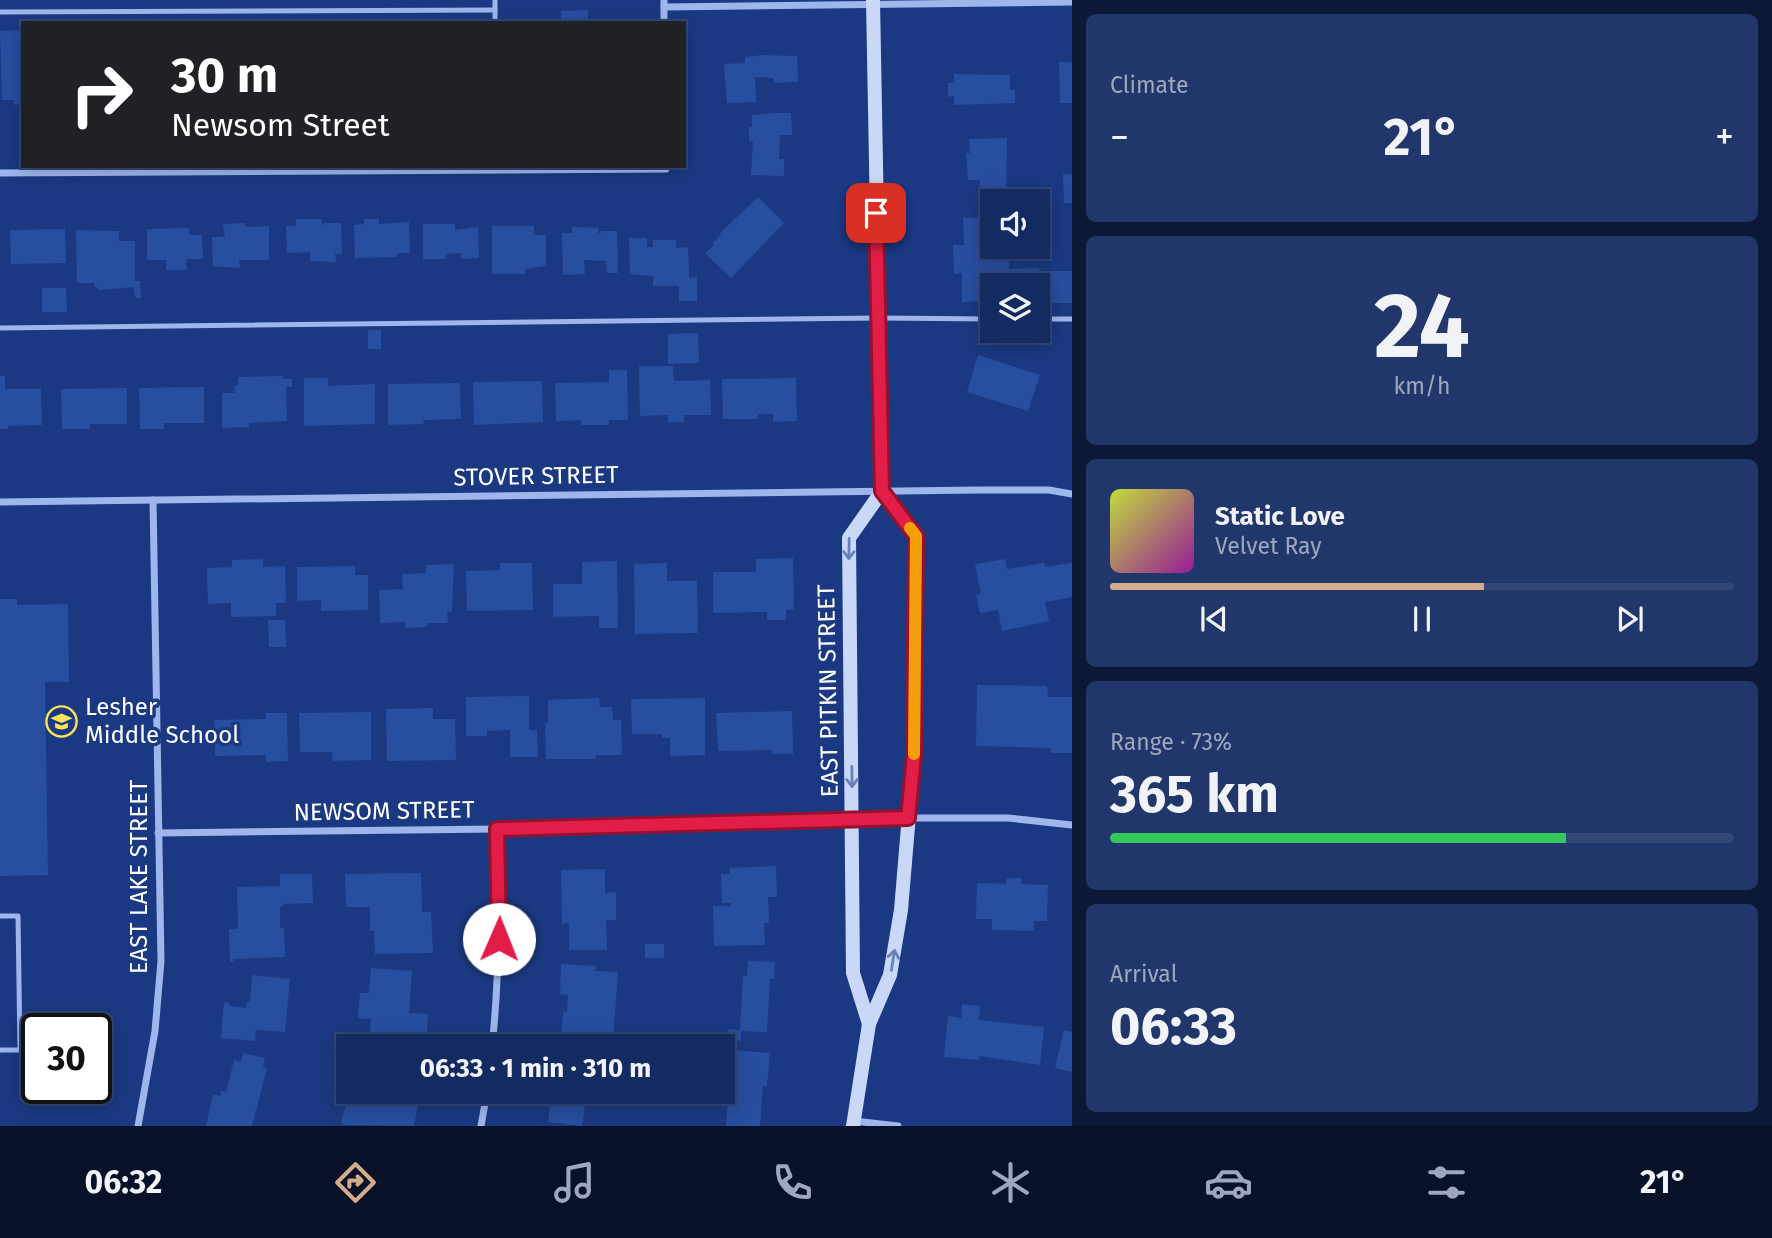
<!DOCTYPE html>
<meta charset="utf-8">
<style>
:root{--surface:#142b62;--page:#21376b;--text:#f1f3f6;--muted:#9da7be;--line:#334777;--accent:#d6ab8b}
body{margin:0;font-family:"Fira Sans",sans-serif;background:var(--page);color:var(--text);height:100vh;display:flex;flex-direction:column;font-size:26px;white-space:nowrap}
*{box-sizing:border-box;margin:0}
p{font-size:23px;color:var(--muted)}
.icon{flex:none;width:38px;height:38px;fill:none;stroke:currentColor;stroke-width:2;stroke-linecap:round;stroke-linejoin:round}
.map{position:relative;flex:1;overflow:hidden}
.side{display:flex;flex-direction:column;gap:14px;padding:14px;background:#0b1836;width:700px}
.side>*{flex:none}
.top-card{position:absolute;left:21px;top:21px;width:665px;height:147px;border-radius:0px;box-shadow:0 4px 18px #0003,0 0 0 2px var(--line);background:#202124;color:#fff;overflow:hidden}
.tools{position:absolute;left:980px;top:189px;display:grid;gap:14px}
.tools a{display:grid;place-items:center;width:70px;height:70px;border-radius:0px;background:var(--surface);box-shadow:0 4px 18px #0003,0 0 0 2px var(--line);font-size:35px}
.speed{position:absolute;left:21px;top:1013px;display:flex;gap:14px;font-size:35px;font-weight:700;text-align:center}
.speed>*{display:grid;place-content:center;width:91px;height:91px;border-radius:50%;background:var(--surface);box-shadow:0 4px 18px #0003,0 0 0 2px var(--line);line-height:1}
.speed .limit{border:4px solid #111;border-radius:10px;background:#fff;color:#111}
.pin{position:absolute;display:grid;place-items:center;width:60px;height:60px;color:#fff;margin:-30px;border-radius:14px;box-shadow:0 4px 10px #0006}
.me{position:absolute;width:77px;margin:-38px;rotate:1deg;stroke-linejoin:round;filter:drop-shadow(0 0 5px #0008)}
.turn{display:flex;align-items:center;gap:24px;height:147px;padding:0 35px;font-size:32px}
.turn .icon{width:91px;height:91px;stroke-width:2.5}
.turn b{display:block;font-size:49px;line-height:60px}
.big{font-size:52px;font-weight:700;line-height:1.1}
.side .card{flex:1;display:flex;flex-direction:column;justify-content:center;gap:10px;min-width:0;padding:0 24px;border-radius:10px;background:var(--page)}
.side .dial{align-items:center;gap:0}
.dial b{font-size:91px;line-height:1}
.song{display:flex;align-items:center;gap:21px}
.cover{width:84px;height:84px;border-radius:10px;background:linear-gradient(135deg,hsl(70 70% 55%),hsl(300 70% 35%))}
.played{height:7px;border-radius:4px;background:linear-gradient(90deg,var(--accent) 60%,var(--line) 60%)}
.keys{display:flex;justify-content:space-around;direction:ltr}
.heat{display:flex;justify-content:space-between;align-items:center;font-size:38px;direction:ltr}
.charge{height:10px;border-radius:5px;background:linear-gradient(90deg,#34c759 73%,var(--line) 0)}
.trip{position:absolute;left:336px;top:1034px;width:399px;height:70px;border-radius:0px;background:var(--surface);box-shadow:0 4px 18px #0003,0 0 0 2px var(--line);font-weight:700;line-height:70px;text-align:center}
.dock{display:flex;height:112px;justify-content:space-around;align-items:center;background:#081127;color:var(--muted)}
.dock .icon{width:49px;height:49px}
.dock .on{color:var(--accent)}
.dock b{font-size:32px;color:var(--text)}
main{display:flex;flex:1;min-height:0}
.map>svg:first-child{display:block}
.building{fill:#284ea0}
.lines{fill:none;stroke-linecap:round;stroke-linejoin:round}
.lane{stroke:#9eb6eb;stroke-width:5}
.street{stroke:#9eb6eb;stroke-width:7}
.secondary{stroke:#cad8f8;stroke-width:14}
.oneway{stroke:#6981b7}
.route-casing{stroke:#92132f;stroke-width:18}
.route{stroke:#e11d48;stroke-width:12}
.slow{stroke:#f59e0b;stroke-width:12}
.labels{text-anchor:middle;stroke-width:7;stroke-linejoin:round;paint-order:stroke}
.street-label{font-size:24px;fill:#fff;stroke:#1a3982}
.poi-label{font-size:24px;fill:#fff;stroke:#1a3982;text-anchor:start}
</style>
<main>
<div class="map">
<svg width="1072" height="1126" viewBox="0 0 1072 1126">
<rect width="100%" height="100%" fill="#1a3982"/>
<g class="building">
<polygon points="588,10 588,23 561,23 561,11"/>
<polygon points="20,30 23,104 14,105 14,100 2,100 0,31"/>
<polygon points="762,55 797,56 798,82 774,83 774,78 755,77 756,102 727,103 724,64 745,63 745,57"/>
<polygon points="1059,62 1072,62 1072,103 1060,103"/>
<polygon points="954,74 1010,75 1010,90 1015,90 1015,103 954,105 954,96 948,97 948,83 954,83"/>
<polygon points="776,113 791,113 792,135 780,135 779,159 784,159 784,176 751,175 753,141 749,141 749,127 752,127 752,115"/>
<polygon points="1007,138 1006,199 980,200 980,180 968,180 966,153 970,153 969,139"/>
<polygon points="1063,174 1072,174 1072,203 1064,203"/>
<polygon points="758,197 784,223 731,278 705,253 714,245 713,243 721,234 720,233"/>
<polygon points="992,217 992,247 1021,247 1021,249 1009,249 1009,269 1039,268 1040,285 992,285 992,296 988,296 988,301 962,302 962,273 954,274 953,245 964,245 963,218"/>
<polygon points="296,219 318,219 322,220 322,226 325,223 341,223 342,254 335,254 336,262 310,261 310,252 287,253 286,226 296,226"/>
<polygon points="364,219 379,219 379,224 409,222 410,253 397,253 397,257 355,258 354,225 364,224"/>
<polygon points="245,223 245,227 269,226 269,260 239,260 240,268 213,266 212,237 225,237 223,224"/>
<polygon points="423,224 455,224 455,230 478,227 479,258 462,259 461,253 446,254 446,259 423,259"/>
<polygon points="492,226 534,226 534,235 546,235 546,266 525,269 525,274 492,274"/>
<polygon points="572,227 598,228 598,233 601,233 601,231 617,231 618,273 607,273 606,261 584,260 585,274 563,275 562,233 572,233"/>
<polygon points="189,228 189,235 202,235 203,259 186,259 187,270 166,270 166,260 147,260 147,229"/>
<polygon points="65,229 66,263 11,264 10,230"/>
<polygon points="76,230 119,231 119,241 135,241 135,281 140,281 141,298 136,298 133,287 100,290 94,286 94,283 77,283"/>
<polygon points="629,238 647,238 647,247 653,247 653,240 676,240 676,248 688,247 689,278 697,277 697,301 679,301 679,286 653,286 653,276 630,274"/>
<rect x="1051" y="271" width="21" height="32"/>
<polygon points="42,288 66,288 67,312 42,312"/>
<rect x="368" y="330" width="13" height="19"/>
<polygon points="698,333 699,363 668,364 668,334"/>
<polygon points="978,355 1040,375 1028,411 967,392"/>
<polygon points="639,366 673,366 674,381 710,380 711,415 684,415 684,422 668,422 668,415 640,416"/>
<polygon points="609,370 627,370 628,420 609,420 609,425 581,425 581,420 556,421 555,383 609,382"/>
<polygon points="0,376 5,376 5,389 41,389 42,425 8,426 8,429 0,429"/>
<polygon points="283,376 283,379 292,379 292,387 286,387 287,421 249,423 249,427 222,428 222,393 235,393 234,386 238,386 238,377"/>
<polygon points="304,378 328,378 328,386 375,384 375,424 304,426"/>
<polygon points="796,378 797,421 773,422 773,414 758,414 758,419 723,419 722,379"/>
<polygon points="542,381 543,422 474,425 473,382"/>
<polygon points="460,383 461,419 423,420 424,424 388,425 388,384"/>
<polygon points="204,387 204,423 164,423 164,429 140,429 139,388"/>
<polygon points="127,388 127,424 90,424 90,429 62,429 61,389"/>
<polygon points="793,558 794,610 786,610 786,620 767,620 767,612 713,613 713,572 756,572 756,559"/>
<polygon points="263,559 263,567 285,566 286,603 276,603 276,616 231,617 231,603 208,604 207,568 232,567 232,560"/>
<polygon points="1005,559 1007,569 1044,563 1045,567 1072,563 1072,597 1045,602 1049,621 1002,631 998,610 980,613 976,595 981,594 975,564"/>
<polygon points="617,561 618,628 599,628 599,616 553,617 553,584 582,584 582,562"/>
<polygon points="500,563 532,563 533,610 467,611 466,571 500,570"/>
<polygon points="667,563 667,581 697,581 698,633 635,634 634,564"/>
<polygon points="454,564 452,612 447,612 448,623 427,623 427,627 405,628 405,622 380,623 379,590 403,589 402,574 426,573 426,565"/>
<polygon points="355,566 355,575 368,575 368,610 321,611 321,600 297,601 297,567"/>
<polygon points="0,599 17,599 17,605 68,604 69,682 45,682 48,875 0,876"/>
<polygon points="268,620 285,620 286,647 269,647"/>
<polygon points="977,685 1047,686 1048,697 1072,697 1072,753 1051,753 1051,748 976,746"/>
<polygon points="529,696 529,730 537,730 538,757 510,757 510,730 487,731 487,736 466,736 466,697"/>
<polygon points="599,698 600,707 612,707 613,720 621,720 622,755 595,755 596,759 546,759 545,723 548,723 548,700"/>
<polygon points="705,698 705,755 670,756 670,738 662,738 662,734 632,734 631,699"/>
<polygon points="433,708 433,719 455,719 456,760 387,761 386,709"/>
<polygon points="792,711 793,754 772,754 772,750 718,751 716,713"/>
<polygon points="371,712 371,760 333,761 332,752 300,752 299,713"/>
<polygon points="266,713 287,713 288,761 266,762 266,755 215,756 214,720 266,719"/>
<polygon points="776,866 777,897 768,897 769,923 764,923 765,945 714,946 713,906 731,906 731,903 722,903 721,874 730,874 730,868"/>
<polygon points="605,869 605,893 616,892 616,920 606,920 607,950 569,950 569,923 562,924 561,870"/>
<polygon points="421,873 422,912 431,912 433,953 375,954 374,931 370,931 370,907 346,907 345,874"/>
<polygon points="280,874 312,874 313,903 284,904 280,908 280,928 284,928 285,957 233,959 234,962 230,962 229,929 238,929 237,887 280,886"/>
<polygon points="1007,878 1021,878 1021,884 1048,885 1047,921 1034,921 1034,931 992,930 992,919 976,919 977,883 1006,884"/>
<rect x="645" y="944" width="19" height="14"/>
<polygon points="748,961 775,962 774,979 770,979 767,1032 741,1031 741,1041 728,1040 728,1029 740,1030 743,976 747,976"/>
<polygon points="561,964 596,966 595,971 618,972 613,1042 561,1039 563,1012 567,1012 568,995 560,994"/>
<polygon points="371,968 412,971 409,1013 428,1014 426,1046 369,1046 371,1019 358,1018 360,993 369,993"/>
<polygon points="252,975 290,979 285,1032 256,1030 255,1041 221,1038 224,1002 229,1003 229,1006 246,1008 247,1002 250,1002"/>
<polygon points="962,1004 980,1006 979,1020 1044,1027 1040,1065 979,1056 979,1060 944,1057 948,1016 961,1018"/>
<polygon points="1064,1030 1072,1032 1072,1072 1055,1068"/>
<polygon points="723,1049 770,1053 767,1086 763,1086 760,1126 726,1126 728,1097 712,1096 712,1092 723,1092"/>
<polygon points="243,1053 265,1058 263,1067 267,1068 252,1126 206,1126 213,1094 220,1096 221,1091 226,1092 234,1060 241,1062"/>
<polygon points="350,1092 392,1092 391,1098 418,1103 414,1126 344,1125 341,1122"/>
<polygon points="552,1092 587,1092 582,1126 548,1122"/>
</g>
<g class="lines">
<g class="lane">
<polyline points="495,0 495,23"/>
<polyline points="0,12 495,10"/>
<polyline points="1038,319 1072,319"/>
<polyline points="0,328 878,318 992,319"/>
<polyline points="0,916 18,916 20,1050 0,1050"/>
</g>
<g class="street">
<polyline points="664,0 664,23"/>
<polyline points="664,7 1072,2"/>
<polyline points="0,173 666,169 666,166"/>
<polyline points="0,502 978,490 1049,490 1072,494"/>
<polyline points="158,833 497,829 908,818 1008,818 1072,825"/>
<path d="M492,1046C500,974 499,902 497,829"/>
<polyline points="854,1121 898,1126"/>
<polyline points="138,1126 155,1031 161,961 153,500"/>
<polyline points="481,1126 487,1092"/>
</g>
<g class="secondary">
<polyline points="869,1024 853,973 849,538 882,491"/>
<polyline points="853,1126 869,1024 890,975 901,910 914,755 916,536 882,491 873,0"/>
</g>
</g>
<defs><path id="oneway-shaft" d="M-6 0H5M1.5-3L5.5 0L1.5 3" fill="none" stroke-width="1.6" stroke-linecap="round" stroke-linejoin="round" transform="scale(1.75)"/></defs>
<g class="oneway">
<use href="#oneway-shaft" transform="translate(849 549) rotate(91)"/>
<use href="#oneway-shaft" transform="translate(852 777) rotate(89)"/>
<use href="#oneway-shaft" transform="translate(893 960) rotate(-81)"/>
</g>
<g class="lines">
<defs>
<polyline id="route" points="499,939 497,829 908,818 914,755 916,536 882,491 876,213"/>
</defs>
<use href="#route" class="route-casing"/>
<use href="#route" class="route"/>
<polyline class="slow" points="910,528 916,536 914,754"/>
</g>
<defs>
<symbol id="school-ring" viewBox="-11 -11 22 22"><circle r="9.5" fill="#1a3982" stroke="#fee459" stroke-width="1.5"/><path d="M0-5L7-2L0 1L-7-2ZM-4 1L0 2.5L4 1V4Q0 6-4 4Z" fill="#fee459"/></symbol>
</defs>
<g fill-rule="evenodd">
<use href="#school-ring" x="44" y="704" width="35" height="35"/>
</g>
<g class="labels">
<g class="street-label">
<text transform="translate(536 476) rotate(-1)" y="8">STOVER STREET</text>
<text transform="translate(828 691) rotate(-91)" y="8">EAST PITKIN STREET</text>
<text transform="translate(384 811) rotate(-1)" y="8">NEWSOM STREET</text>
<text transform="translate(139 877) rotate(-90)" y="8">EAST LAKE STREET</text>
</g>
<g class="poi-label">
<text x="85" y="715">Lesher<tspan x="85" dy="28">Middle School</tspan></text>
</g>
</g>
</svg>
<div class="tools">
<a><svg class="icon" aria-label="sound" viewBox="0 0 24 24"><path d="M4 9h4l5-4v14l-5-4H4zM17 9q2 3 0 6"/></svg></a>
<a><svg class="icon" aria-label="layers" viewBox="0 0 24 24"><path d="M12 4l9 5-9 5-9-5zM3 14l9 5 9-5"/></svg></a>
</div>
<div class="speed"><div class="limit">30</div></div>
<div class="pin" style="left:876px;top:213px;background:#d93025"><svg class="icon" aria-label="arrive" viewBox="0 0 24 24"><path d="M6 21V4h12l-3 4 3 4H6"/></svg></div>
<svg class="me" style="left:499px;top:939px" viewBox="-20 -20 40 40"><circle r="19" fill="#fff"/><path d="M0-13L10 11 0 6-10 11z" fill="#e11d48"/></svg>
<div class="trip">06:33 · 1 min · 310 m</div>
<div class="top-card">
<div class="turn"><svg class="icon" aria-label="right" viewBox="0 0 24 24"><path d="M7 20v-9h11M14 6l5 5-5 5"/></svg><div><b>30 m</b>Newsom Street</div></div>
</div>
</div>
<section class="side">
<div class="card"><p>Climate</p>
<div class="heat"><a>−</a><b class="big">21°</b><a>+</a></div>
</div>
<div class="card dial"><b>24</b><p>km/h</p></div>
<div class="card">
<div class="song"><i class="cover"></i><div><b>Static Love</b><p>Velvet Ray</p></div></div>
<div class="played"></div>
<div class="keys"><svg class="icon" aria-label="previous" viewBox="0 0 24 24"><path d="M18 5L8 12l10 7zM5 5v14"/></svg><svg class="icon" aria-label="pause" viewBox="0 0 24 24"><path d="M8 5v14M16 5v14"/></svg><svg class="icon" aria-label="next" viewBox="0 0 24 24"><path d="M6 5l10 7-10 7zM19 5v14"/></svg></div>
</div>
<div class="card"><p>Range · 73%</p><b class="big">365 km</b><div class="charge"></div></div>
<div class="card"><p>Arrival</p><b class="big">06:33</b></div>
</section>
</main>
<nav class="dock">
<b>06:32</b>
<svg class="icon on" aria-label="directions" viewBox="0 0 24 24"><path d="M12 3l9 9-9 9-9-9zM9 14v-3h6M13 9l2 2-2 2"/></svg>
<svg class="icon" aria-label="music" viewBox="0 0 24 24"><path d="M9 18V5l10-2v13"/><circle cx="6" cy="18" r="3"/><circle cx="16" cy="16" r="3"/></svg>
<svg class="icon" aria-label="phone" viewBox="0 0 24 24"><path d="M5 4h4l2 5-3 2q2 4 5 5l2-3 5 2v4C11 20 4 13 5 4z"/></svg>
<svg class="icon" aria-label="climate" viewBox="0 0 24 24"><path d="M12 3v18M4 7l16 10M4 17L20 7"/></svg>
<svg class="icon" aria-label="car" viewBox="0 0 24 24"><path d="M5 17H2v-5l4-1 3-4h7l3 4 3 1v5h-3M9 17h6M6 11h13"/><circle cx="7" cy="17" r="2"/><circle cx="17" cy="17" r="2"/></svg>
<svg class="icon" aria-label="filters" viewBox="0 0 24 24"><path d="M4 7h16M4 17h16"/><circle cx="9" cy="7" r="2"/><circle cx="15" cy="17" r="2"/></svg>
<b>21°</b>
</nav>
